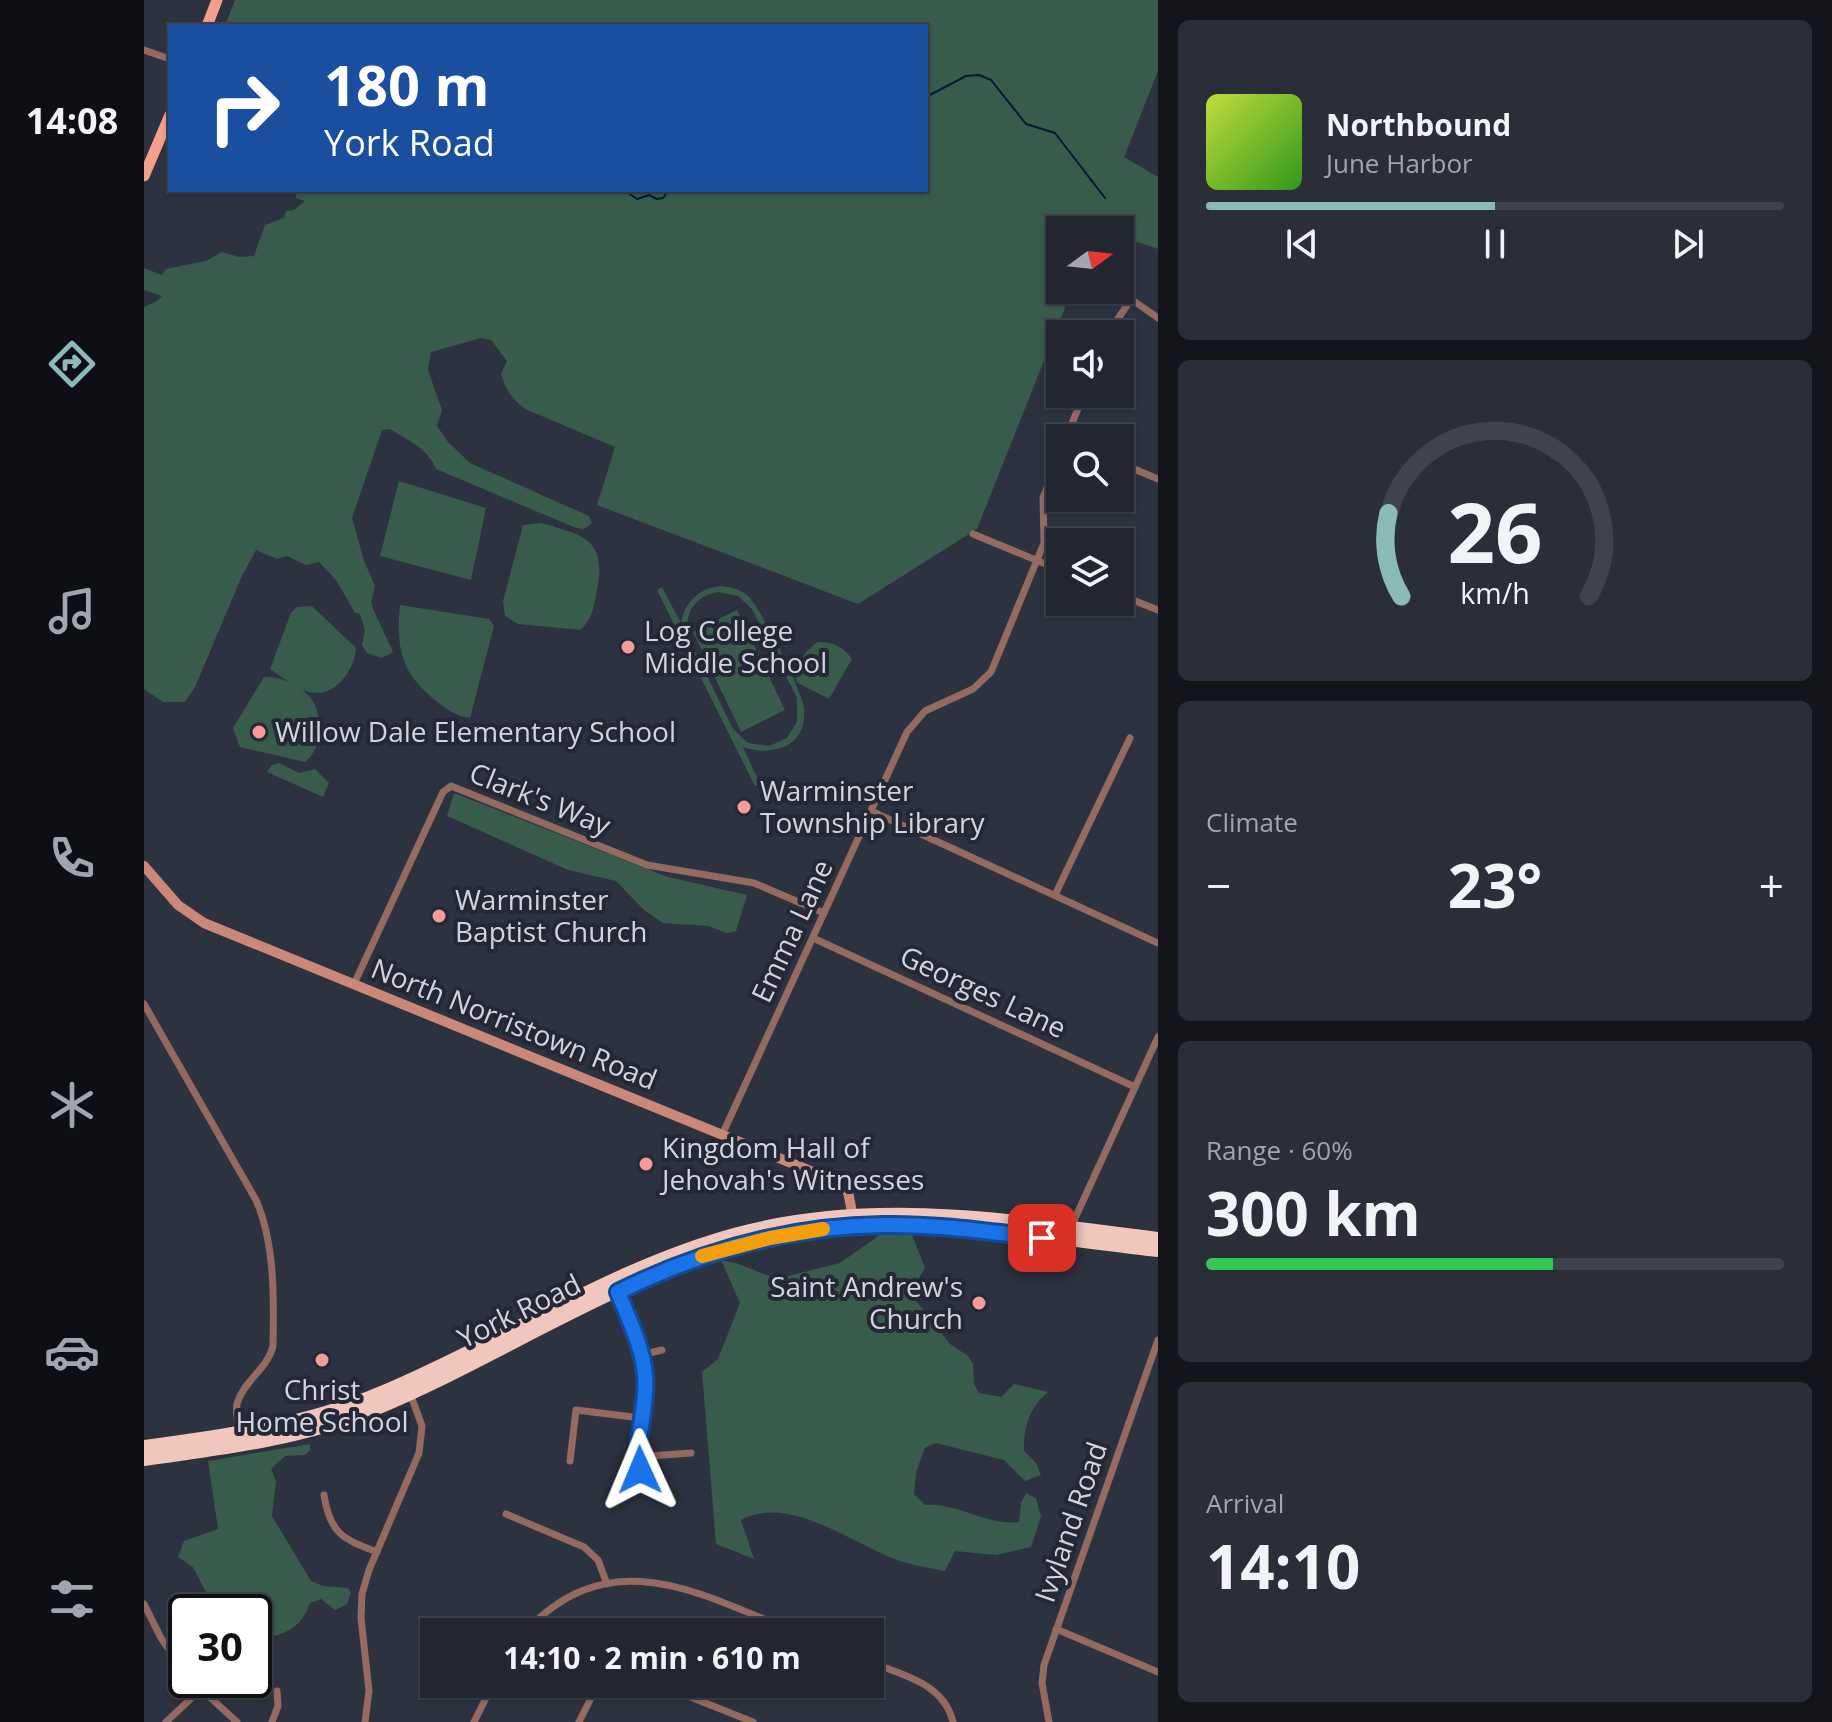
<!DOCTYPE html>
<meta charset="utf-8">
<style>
:root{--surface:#222631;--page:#2a2e39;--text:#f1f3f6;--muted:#a2a5ab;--line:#3f434d;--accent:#8bbbb9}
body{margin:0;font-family:"Open Sans",sans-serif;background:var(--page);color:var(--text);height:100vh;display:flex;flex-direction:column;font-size:30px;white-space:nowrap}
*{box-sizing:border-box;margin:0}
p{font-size:26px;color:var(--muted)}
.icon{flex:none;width:44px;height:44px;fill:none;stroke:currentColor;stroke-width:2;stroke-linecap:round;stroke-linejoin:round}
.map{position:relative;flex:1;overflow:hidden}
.panel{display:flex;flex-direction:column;gap:20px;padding:20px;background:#13151b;width:674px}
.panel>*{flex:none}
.banner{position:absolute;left:24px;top:24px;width:760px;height:168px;border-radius:0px;box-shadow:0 2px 6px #0004,0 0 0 2px var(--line);background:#1a4fa0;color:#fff;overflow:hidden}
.needle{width:52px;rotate:75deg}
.controls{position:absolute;left:902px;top:216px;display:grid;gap:16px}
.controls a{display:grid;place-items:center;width:88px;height:88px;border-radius:0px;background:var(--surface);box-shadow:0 2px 6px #0004,0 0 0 2px var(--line);font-size:40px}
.speed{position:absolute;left:24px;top:1594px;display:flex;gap:16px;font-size:40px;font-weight:700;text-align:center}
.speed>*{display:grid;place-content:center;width:104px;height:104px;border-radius:50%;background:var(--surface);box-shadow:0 2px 6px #0004,0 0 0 2px var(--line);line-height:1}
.speed .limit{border:4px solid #111;border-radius:12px;background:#fff;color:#111}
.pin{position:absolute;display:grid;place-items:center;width:68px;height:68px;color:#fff;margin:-34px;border-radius:16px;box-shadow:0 4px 12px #0006}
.me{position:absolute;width:88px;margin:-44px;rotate:359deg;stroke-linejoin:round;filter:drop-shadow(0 0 6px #0008)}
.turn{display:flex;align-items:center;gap:28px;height:168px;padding:0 24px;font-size:36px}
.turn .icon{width:104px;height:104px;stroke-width:2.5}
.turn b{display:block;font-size:56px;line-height:68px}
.big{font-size:60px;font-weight:700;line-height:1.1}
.panel .widget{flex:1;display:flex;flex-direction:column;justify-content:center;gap:12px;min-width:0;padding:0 28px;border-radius:12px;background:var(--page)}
.panel .dial{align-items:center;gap:0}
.dial svg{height:208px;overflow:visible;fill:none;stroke:var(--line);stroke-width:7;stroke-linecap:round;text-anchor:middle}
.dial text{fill:var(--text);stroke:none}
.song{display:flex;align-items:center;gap:24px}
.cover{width:96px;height:96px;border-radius:12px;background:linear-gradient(135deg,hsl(70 70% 55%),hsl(110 70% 35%))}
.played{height:8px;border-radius:4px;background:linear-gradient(90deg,var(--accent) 50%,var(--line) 50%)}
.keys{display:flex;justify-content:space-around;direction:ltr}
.heat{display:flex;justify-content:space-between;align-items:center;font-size:44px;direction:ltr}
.charge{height:12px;border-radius:6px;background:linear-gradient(90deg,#34c759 60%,var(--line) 0)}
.trip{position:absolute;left:276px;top:1618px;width:464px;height:80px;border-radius:0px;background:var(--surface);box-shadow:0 2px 6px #0004,0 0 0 2px var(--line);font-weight:700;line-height:80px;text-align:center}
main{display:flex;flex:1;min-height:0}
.tabs{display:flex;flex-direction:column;width:144px;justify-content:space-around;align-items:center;background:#0e0f14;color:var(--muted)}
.tabs .icon{width:56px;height:56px}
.tabs .on{color:var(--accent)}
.tabs b{font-size:36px;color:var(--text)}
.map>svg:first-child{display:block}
.green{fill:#395b4b;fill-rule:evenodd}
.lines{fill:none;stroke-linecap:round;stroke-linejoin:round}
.stream{stroke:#011a37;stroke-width:2}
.street{stroke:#946a61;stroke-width:7}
.secondary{stroke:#cb8879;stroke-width:10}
.primary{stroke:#f49e8c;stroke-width:11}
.highway{stroke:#f1c7bd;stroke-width:14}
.route-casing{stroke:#114b97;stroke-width:20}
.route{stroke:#1a73e8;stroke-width:14}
.slow{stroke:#f59e0b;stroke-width:14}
.poi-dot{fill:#f59b9a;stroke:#242836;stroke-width:3}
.labels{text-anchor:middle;stroke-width:8;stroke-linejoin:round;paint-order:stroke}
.poi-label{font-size:28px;fill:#d1d4de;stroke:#242836;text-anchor:start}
.street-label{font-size:28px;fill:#d1d4de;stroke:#242836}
</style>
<main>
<nav class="tabs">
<b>14:08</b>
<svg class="icon on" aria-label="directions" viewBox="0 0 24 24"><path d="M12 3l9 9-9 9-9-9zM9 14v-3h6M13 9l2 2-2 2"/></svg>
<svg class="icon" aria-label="music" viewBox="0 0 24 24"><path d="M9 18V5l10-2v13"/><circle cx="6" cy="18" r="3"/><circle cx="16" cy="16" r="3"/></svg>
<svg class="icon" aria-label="phone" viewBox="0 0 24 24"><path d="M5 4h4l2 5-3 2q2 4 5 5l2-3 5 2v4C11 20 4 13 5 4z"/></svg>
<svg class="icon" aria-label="climate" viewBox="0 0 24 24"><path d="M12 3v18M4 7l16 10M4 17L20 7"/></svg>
<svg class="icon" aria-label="car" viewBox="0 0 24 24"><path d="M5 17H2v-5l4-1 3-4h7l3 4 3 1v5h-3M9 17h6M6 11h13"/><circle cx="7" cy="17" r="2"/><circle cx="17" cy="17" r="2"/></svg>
<svg class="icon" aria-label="filters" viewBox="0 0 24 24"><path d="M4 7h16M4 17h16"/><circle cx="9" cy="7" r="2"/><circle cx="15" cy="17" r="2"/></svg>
</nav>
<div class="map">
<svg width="1014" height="1722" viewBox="0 0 1014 1722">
<rect width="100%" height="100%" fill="#2d3241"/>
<g class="green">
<path d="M91,0H1014V71L980,157L1014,177V249L976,236V230L953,228L951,230H916V290H928L833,529L714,604L453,505L471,447L381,409C368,399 362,390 357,374L363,361L347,340L337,338L287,352L284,370L298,410L293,426L304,442L326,463L445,516L448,523L440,529L432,528L292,469C284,448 263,440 246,429L238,430L208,518L220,561L231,586L227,602L229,609L249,652L238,658L223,653L218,645L221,630L216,614L211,613L192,580L175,562L162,565L143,556L133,559L112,550L97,578L51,687L41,702H19L0,689V307L13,301L18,296L0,290V268L18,275L22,269L62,261L78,252L95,257L110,256L121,225L140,218L142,211L150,210L161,201L152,198V190H782V26H81Z"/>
<polygon points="255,481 342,508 327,580 236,556"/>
<path d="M397,523C439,535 463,539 453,589C450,606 449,617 437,630L374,624L361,616L359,601L379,525Z"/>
<path d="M576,586C588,587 596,589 605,597C617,609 660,693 660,710C663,747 628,757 599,747L616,784L611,786L513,590L518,587L537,623C541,602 554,589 576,586ZM574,592L594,596L608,609L653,698V722L643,738L625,746L604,743L589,729L545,639C539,615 550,596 574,592Z"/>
<path d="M256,605L345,619L350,626L326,718C313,717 303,709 292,701C257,673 252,648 256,605Z"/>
<path d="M168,606L212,648C211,669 191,699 165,692C152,689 137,676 126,669L147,613L153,607Z"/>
<polygon points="593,610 641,710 597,732 549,632"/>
<path d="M674,642C690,642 698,646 708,659L685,699L652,682C654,663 658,653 674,642Z"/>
<path d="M120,677C135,676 156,685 166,697C180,715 179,748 161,762L96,747L89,728Z"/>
<polygon points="135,763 155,773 171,769 185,783 179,797 123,772 128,765"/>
<polygon points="310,793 524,877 603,895 592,931 583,933 564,926 519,923 499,909 472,881 424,870 303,816"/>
<path d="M740,1232L768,1235L781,1268L766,1293L806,1344L824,1356L829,1364L830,1384L835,1393L857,1397L870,1384L904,1392C885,1408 880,1426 880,1451L892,1463L897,1475L881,1481L860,1460L792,1443L781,1448L772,1472L770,1494L781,1505C813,1502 842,1526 875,1522L877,1503L882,1493L892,1498L897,1517L887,1547L852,1555L811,1551L801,1571C787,1568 773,1566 759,1562C711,1547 648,1493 597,1520L610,1559L572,1544L558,1372L574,1359L596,1303L577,1260L592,1263L633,1279L696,1263Z"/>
<path d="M166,1444V1450L161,1455L141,1456L127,1469L132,1481L128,1516L167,1581L179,1586L204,1588L207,1592L203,1604L191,1610L177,1599L166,1603C157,1630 137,1637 110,1639V1612H72L49,1567L34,1557L40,1541L74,1529L64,1461Z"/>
</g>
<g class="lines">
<g class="stream">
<polyline points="782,97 822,76 835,75 847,80 882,124 911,133 961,198"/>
<polyline points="480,190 493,199 505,195 513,199 519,198 525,190"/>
</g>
<g class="street">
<polyline points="0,50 26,59"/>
<polyline points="974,290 1014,318"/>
<polyline points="964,334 987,299"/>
<polyline points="922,438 940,394"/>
<polyline points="976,463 1014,479"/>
<polyline points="829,534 916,570"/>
<polyline points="976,595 1014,610"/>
<polyline points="727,811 1014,943"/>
<polyline points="911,895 986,738"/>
<polyline points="669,938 991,1087"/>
<polyline points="210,984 299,792 307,786 503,865 610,883 680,913"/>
<path d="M0,1004L112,1200C131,1244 130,1298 129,1346C124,1368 101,1380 94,1401C90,1410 95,1424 97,1434"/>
<polyline points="578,1135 763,732 781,711 829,689 847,672 900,543 899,498 916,453"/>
<polyline points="927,1227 1014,1037"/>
<path d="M474,1290C484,1318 499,1346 501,1375C504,1408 489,1437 496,1470"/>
<polyline points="497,1355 518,1350"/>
<polyline points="493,1457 547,1453"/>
<polyline points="426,1461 432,1410 497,1418"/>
<circle cx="495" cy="1480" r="10"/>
<path d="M180,1495C186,1534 199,1539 233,1552"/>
<polyline points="362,1514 440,1547 454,1560 463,1584"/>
<polyline points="0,1604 17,1638 42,1674"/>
<polyline points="912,1629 1014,1672"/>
<path d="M381,1632C467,1540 556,1594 651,1632"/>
<path d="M726,1662C758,1675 800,1683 809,1722"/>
<polyline points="47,1680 93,1722"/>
<polyline points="514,1684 609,1722"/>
<polyline points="22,1722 56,1690"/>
<polyline points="128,1722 134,1706 133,1691"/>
<polyline points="221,1722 225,1691 217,1618 218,1594 225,1570 275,1453 278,1426 266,1393"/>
<polyline points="330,1722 349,1684"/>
<polyline points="435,1722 447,1698 464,1684"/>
<polyline points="905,1722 898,1683 900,1665 1014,1340"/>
</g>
<polyline class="secondary" points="0,866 34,905 60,923 696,1183 704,1192 710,1222"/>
<g class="primary">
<polyline points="63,26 73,0"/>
<polyline points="0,176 26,115"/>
</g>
<g class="highway">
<path d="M0,1447C80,1436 160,1426 235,1394C356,1344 467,1268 594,1234C732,1197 875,1222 1014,1239"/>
<path d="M0,1459C78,1448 156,1439 230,1409C354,1358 469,1277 599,1244C736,1209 877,1234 1014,1250"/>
</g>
</g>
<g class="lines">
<defs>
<path id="route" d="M496,1470C490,1438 504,1408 501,1376C499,1347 484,1318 474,1292C557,1251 646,1226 739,1225C792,1224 845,1232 898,1238"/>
</defs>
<use href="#route" class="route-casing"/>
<use href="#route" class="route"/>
<polyline class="slow" points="558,1256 626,1238 679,1229"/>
</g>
<g class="poi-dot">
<circle cx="484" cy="647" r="8"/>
<circle cx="115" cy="732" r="8"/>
<circle cx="600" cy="807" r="8"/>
<circle cx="295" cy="916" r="8"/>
<circle cx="502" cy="1164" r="8"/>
<circle cx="835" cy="1303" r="8"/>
<circle cx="178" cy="1360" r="8"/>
</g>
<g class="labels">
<g class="poi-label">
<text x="500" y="641">Log College<tspan x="500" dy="32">Middle School</tspan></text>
<text x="131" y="742">Willow Dale Elementary School</text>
<text x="616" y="801">Warminster<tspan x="616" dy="32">Township Library</tspan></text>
<text x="311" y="910">Warminster<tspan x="311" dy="32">Baptist Church</tspan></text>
<text x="518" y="1158">Kingdom Hall of<tspan x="518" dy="32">Jehovah's Witnesses</tspan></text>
<text x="819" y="1297" text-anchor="end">Saint Andrew's<tspan x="819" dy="32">Church</tspan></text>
<text x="178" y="1400" text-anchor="middle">Christ<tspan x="178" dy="32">Home School</tspan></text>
</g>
<g class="street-label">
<text transform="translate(396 799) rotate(22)" y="10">Clark's Way</text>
<text transform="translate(648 931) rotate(-65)" y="10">Emma Lane</text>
<text transform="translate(839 992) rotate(25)" y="10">Georges Lane</text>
<text transform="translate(370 1024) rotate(22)" y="10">North Norristown Road</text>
<text transform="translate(375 1311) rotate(-26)" y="10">York Road</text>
<text transform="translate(927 1522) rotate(-71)" y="10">Ivyland Road</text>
</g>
</g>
</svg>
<div class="controls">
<a><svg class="needle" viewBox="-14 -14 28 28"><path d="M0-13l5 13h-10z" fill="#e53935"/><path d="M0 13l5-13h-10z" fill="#a2a5ab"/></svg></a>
<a><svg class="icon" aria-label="sound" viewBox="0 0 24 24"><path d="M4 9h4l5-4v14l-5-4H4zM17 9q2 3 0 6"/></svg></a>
<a><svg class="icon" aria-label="search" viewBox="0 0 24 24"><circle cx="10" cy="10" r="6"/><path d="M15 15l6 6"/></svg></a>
<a><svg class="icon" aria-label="layers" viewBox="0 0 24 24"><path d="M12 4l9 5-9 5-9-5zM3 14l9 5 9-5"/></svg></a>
</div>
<div class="speed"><div class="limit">30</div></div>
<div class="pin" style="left:898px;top:1238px;background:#d93025"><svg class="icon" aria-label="arrive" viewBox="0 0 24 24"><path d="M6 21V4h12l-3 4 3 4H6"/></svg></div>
<svg class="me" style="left:496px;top:1470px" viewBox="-20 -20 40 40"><path d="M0-17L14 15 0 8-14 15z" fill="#1a73e8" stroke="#fff" stroke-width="4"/></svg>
<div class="trip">14:10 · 2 min · 610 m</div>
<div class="banner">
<div class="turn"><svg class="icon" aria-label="right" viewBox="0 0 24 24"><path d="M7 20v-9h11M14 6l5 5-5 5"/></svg><div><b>180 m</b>York Road</div></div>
</div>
</div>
<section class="panel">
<div class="widget">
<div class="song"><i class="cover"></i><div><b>Northbound</b><p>June Harbor</p></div></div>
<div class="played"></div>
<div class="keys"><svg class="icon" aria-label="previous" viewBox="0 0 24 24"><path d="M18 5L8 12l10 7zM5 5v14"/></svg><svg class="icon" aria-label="pause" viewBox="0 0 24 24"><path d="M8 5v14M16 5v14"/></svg><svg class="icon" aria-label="next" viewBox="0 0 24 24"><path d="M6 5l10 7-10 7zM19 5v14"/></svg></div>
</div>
<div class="widget dial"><svg viewBox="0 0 100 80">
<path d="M14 69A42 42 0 1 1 86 69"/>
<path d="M14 69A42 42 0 0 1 9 37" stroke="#8bbbb9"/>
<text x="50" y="56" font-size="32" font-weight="700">26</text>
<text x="50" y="72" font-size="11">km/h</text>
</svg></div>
<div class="widget"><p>Climate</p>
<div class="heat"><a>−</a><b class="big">23°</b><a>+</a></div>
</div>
<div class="widget"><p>Range · 60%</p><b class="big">300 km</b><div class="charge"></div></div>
<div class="widget"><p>Arrival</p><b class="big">14:10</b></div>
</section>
</main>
